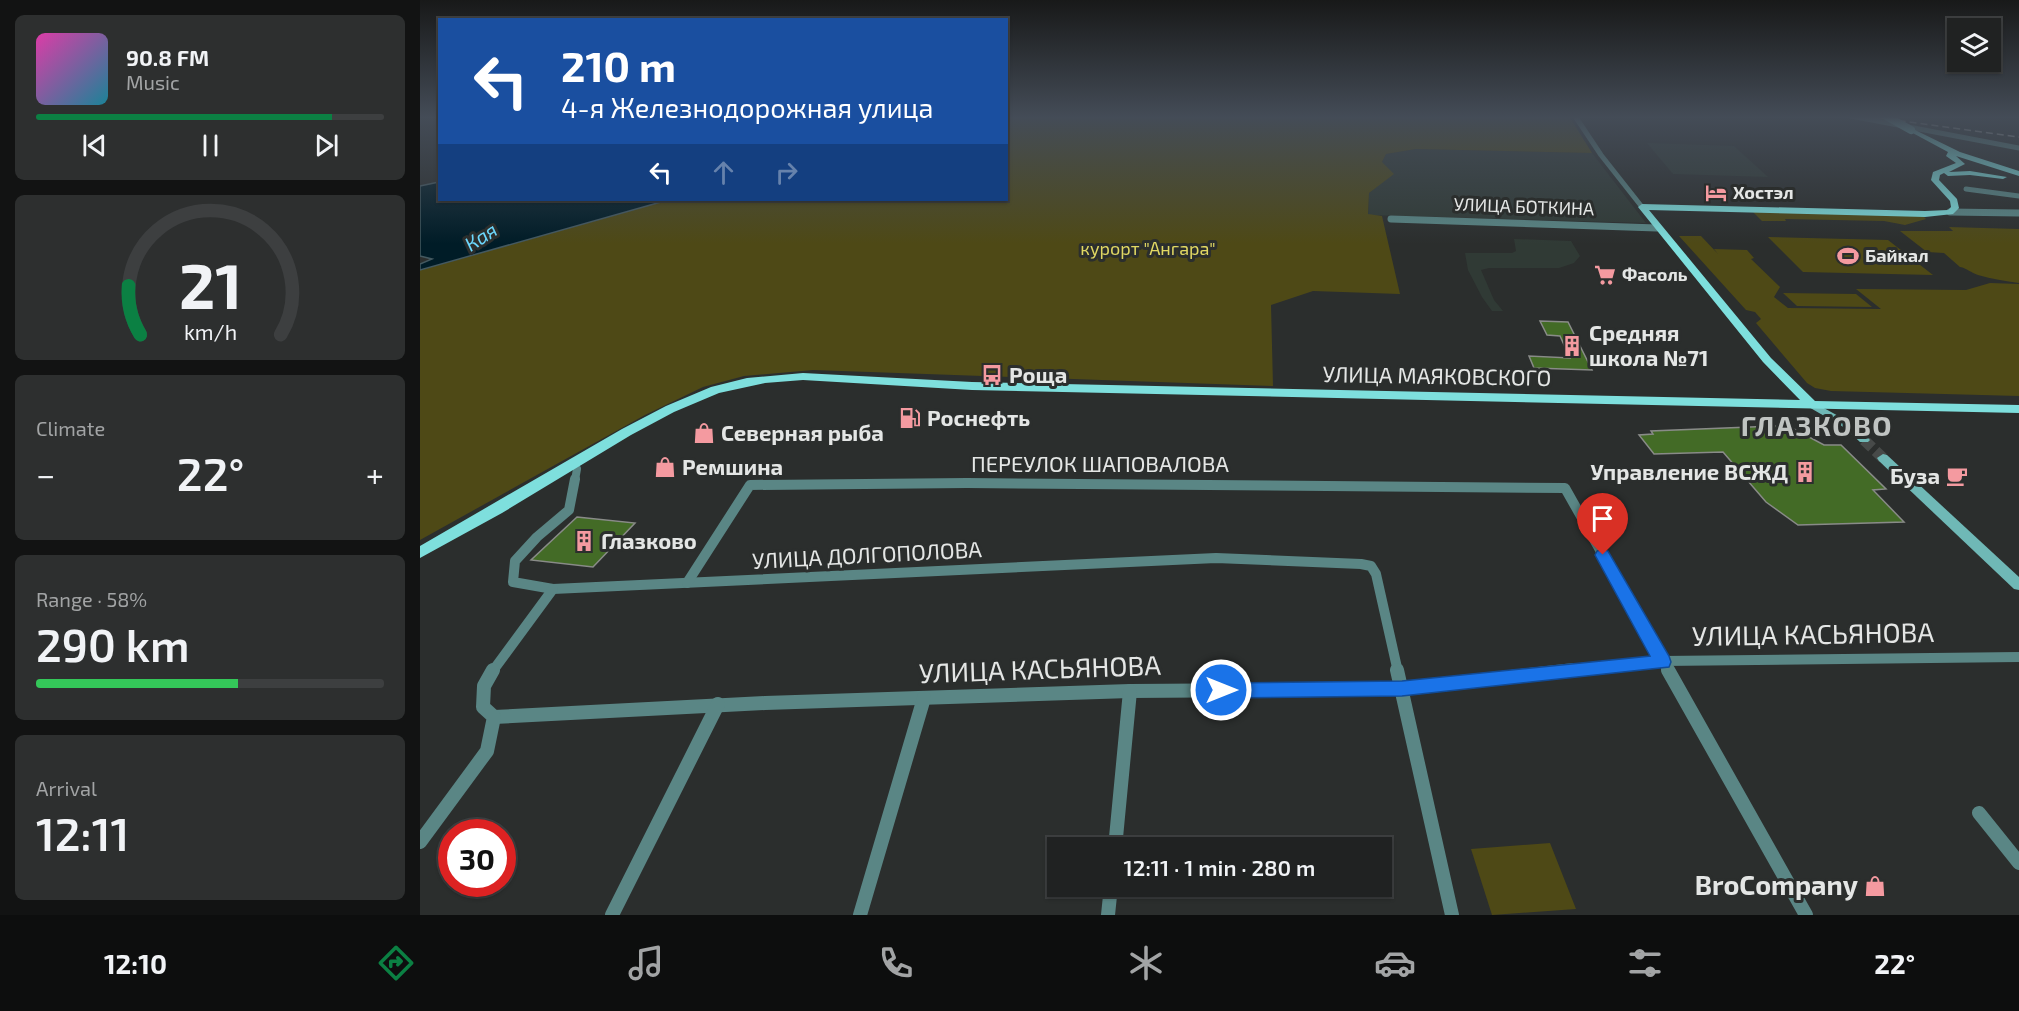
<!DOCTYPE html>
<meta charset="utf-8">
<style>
:root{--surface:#202222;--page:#2d2f2f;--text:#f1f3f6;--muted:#a2a4a5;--line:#3d3f40;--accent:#0b8043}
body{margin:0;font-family:"Exo 2",sans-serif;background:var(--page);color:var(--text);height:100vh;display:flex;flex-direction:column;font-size:22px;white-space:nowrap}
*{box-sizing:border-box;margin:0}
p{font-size:20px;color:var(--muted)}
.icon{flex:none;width:33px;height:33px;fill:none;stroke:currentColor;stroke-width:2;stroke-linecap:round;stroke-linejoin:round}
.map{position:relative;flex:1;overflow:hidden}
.details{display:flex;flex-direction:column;gap:15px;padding:15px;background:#121313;width:420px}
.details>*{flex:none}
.top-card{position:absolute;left:18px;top:18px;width:570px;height:183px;border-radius:0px;box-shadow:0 2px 4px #0004,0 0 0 2px var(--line);background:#1a4fa0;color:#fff;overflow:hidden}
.controls{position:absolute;left:1527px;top:18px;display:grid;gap:12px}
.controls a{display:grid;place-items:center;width:54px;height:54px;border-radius:0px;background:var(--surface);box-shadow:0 2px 4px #0004,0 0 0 2px var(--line);font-size:30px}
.speed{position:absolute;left:18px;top:819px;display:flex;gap:12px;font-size:30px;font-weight:700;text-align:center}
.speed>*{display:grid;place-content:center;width:78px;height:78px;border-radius:50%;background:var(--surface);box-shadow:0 2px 4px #0004,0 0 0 2px var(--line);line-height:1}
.speed .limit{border:9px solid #d22;background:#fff;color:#111}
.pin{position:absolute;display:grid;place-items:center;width:51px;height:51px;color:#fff;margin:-62px -26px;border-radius:50% 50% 50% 0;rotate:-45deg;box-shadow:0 0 6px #0007}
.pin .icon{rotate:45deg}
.me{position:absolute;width:66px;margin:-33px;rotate:90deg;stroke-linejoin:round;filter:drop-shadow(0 0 4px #0008)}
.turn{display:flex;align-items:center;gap:21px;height:126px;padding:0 24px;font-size:27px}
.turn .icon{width:78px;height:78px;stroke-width:2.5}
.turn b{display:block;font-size:42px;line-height:51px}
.lanes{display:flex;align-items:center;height:57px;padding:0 24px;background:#0003;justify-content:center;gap:30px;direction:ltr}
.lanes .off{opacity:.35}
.big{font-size:45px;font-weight:600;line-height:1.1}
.details .card{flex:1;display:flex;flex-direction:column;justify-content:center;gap:9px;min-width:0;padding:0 21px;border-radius:9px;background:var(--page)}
.details .dial{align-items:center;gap:0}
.dial svg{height:156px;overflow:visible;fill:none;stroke:var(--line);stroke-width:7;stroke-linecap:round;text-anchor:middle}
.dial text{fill:var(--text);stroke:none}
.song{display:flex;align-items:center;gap:18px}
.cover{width:72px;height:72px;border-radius:9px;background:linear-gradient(135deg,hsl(320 70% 55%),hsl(190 70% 35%))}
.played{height:6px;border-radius:3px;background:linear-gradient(90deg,var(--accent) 85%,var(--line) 85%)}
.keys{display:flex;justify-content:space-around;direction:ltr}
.heat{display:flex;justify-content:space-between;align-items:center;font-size:33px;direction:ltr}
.charge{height:9px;border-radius:4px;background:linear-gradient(90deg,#34c759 58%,var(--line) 0)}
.trip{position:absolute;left:627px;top:837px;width:345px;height:60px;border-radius:0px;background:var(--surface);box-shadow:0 2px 4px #0004,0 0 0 2px var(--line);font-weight:600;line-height:60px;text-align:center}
.dock{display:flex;height:96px;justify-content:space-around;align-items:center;background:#0d0e0e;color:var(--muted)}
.dock .icon{width:42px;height:42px}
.dock .active{color:var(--accent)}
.dock b{font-size:27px;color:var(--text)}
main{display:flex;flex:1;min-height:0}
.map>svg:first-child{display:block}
.built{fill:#303a35}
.green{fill:#4e4916}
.water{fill:#001c27;stroke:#445960;stroke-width:1.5}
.building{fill:#436b26;stroke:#898b88;stroke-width:1.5}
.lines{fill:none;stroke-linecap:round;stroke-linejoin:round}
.secondary-tunnel{stroke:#474a49;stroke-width:11;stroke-dasharray:11 5;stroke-linecap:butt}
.street-far4{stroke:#5a8685;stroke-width:5}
.street-far3{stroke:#5a8685;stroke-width:7}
.street-far2{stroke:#5a8685;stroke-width:8}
.street-far1{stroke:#5a8685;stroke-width:10}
.street{stroke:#5a8685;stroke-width:14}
.secondary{fill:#6fb8b6;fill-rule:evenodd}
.primary{fill:#7edfdd;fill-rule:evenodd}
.rail{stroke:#bbbdbc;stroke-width:1.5;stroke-dasharray:7 4;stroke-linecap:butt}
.primary-bridge{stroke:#7edfdd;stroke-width:8}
.route{fill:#1a73e8;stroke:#114b97;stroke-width:1.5}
.labels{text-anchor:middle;stroke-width:6;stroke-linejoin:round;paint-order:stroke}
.far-poi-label{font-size:18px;font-weight:bold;fill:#e4e6e5;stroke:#2b2e2d;text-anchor:start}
.far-street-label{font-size:18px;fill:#e4e6e5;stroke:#2b2e2d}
.far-park-label{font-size:18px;fill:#e1d863;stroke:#2b2e2d}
.far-water-label{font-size:20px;font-style:italic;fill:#6cd7fc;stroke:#2b2e2d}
.poi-label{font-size:22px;font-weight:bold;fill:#e4e6e5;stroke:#2b2e2d;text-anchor:start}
.street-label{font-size:22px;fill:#e4e6e5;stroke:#2b2e2d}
.near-street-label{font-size:27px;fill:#e4e6e5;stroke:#2b2e2d}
.near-poi-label{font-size:27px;font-weight:bold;fill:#e4e6e5;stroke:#2b2e2d;text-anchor:end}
.district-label{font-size:28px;font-weight:bold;letter-spacing:1.5px;fill:#c0c4c2;stroke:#2b2e2d}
</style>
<main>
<section class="details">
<div class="card">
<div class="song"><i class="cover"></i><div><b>90.8 FM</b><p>Music</p></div></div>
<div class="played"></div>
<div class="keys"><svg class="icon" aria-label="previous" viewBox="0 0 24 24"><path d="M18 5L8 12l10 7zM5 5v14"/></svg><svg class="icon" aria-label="pause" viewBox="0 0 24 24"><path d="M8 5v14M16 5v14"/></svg><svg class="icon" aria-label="next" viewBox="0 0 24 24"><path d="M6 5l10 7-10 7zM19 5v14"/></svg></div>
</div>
<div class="card dial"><svg viewBox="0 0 100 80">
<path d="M14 69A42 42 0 1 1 86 69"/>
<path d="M14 69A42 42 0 0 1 8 44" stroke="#0b8043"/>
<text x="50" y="56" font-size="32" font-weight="700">21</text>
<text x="50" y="72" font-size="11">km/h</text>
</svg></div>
<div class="card"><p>Climate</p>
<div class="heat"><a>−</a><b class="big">22°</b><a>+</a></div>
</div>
<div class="card"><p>Range · 58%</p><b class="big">290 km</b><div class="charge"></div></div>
<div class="card"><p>Arrival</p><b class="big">12:11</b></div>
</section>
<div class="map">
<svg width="1599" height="915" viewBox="0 0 1599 915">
<rect width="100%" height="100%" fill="#2b2e2d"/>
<g class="built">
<polygon points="1227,143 1314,146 1348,177 1253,174"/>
<polygon points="996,149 1172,153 1226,223 948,215 949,193 958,185 962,162 966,154"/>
<polygon points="1094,239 1151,241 1160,256 1154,263 1139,268 1069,268 1061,270 1074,300 1083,311 1072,311 1062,297 1048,270 1045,253 1092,253 1096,251"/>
</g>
<g class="green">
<polygon points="587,116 1149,116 1172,153 996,149 966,154 962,162 974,174 949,193 948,214 962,216 980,294 893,291 851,305 853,386 393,370 324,376 283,387 225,415 0,540 0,270 248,200 586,200"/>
<polygon points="1333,212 1502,215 1506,219 1485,225 1464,221 1365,219 1366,221 1342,221"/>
<path d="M1529,227L1599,229V283C1585,281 1572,279 1558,275C1551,273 1547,268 1540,267L1524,253L1507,252L1480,231H1533Z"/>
<polygon points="1259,236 1281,236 1298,254 1294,249 1327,250 1334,258 1331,259 1360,287 1354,297 1368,308 1461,309 1436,289 1546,290 1570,283 1599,284 1599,396 1411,391 1395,388 1387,383 1336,323 1341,319 1335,312 1326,310"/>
<polygon points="1348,237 1468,240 1513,275 1383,272"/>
<polygon points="1363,293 1436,294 1452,307 1377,306"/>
<polygon points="1130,843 1156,909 1072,915 1051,849"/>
</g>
<polygon class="water" points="19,182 20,200 248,200 0,270 0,264 12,259 0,256 0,186"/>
<g class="building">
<polygon points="1120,321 1148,322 1172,370 1114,368 1109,356 1150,358 1140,336 1127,335"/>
<polygon points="1355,426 1374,429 1404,445 1421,445 1466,489 1453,490 1484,522 1378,525 1346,502 1303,452 1234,454 1219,435 1233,434 1231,431"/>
<polygon points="157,517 215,523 173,567 111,560"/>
</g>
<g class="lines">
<polyline class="secondary-tunnel" points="1444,440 1463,458"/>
<g class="street-far4">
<polyline points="1155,116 1181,155 1222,207"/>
<polyline points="1431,116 1599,148"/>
<polyline points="1546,189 1599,196"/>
</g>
<g class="street-far3">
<polyline points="1530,212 1599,213"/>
<polyline points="971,219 1237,228"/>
</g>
<polyline class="street-far2" points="155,480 157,469"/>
<g class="street-far1">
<polyline points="155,479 149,510 117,537 95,561 93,582 133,589 796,558 941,564 951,566 956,574 978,672"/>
<polyline points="267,583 330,485 547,483 1145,488 1249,672"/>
<polyline points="72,672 133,589"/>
<polyline points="1140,672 1242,661 1599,657"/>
</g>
<g class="street">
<polyline points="977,670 1032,915"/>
<polyline points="1248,670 1386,915"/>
<polyline points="74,717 345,703 710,691 982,689 1154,670"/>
<polyline points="1559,813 1599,863"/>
<polyline points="0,842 67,751 74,717 63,707 64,686 73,670"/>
<polyline points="695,848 710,691"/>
<polyline points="192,915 298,704"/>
<polyline points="440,915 504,698"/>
<polyline points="688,915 691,886"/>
</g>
<g class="secondary">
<polygon points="1391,401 1433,424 1448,438 1450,440 1448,442 1440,442 1425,428 1387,406 1385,404"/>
<polygon points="1463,454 1467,455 1599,577 1599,590 1594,589 1459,461 1457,458"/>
</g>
<polygon class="primary" points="1491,128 1540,152 1599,171 1599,176 1536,156 1545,164 1529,172 1550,171 1587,177 1583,179 1550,175 1528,176 1524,173 1520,175 1519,180 1537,199 1539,208 1533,214 1505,217 1229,210 1351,358 1395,401 1599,405 1599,413 552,390 383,380 345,383 299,393 254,412 211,435 82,513 0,558 0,546 202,429 246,406 291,387 327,378 383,373 552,382 1380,400 1343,362 1218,207 1222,204 1505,211 1528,210 1531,207 1530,201 1511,180 1513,172 1536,163 1526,156 1528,152 1489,131 1487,130"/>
<polyline class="rail" points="1446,116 1599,137"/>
<polyline class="primary-bridge" points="1466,116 1491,130"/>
</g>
<linearGradient id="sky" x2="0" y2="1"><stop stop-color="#181919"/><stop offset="0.48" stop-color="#444c57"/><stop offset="1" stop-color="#444c57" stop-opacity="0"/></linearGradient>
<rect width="1599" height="244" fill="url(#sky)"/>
<polygon class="route" points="1183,549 1188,551 1249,656 1251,662 1249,667 982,696 801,698 794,695 792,690 794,685 801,683 982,681 1230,656 1175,555 1177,551"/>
<defs>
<symbol id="hotel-bare" viewBox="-9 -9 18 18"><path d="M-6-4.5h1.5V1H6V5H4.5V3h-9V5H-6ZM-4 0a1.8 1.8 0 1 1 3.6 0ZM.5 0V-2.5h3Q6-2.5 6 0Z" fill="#f49aa0" stroke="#2b2e2d" stroke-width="2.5" paint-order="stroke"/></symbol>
<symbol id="stadium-bare" viewBox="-9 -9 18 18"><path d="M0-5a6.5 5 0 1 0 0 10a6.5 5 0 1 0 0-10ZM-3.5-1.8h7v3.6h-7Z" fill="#f49aa0" stroke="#2b2e2d" stroke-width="2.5" paint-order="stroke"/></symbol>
<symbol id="supermarket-bare" viewBox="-9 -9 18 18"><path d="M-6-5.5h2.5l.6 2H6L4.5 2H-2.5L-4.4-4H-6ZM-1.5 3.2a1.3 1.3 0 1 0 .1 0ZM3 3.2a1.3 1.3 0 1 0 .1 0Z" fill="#f49aa0" stroke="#2b2e2d" stroke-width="2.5" paint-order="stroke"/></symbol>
<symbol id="building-bare" viewBox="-9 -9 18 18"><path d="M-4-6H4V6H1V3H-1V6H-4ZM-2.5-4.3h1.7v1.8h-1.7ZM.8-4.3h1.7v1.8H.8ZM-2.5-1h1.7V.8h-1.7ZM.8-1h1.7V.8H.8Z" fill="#f49aa0" stroke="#2b2e2d" stroke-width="2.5" paint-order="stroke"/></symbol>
<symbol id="bus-bare" viewBox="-9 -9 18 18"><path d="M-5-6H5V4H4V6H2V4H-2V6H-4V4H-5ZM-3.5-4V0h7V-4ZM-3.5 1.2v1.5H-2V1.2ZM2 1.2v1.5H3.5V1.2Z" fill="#f49aa0" stroke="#2b2e2d" stroke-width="2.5" paint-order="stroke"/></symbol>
<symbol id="fuel-bare" viewBox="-9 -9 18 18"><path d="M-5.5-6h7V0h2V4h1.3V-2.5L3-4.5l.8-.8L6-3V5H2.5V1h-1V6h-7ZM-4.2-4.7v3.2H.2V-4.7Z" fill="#f49aa0" stroke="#2b2e2d" stroke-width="2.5" paint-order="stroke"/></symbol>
<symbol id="shop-bare" viewBox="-9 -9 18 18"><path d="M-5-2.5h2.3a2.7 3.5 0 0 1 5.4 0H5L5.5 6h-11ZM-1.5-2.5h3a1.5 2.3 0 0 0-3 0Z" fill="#f49aa0" stroke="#2b2e2d" stroke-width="2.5" paint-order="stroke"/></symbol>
<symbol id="cafe-bare" viewBox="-9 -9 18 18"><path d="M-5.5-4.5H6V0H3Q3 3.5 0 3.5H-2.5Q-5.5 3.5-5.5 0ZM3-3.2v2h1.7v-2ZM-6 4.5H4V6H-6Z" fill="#f49aa0" stroke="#2b2e2d" stroke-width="2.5" paint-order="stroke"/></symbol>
</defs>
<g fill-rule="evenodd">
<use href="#hotel-bare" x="1281" y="178" width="30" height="30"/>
<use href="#stadium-bare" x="1413" y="241" width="30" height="30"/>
<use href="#supermarket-bare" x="1170" y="260" width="30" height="30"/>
<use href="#building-bare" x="1137" y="331" width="30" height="30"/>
<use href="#bus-bare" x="557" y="360" width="30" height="30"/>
<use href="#fuel-bare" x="475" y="403" width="30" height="30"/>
<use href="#shop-bare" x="269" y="418" width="30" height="30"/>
<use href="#shop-bare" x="230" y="452" width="30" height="30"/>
<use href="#building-bare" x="1370" y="457" width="30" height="30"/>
<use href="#cafe-bare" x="1522" y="461" width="30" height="30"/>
<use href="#building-bare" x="149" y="526" width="30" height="30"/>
<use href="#shop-bare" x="1440" y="871" width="30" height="30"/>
</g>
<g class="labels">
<g class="far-poi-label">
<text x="1313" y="199">Хостэл</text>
<text x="1445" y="262">Байкал</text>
<text x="1202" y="281">Фасоль</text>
</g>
<g class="far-street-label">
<text transform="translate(1104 207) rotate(2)" y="6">УЛИЦА БОТКИНА</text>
</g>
<g class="far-park-label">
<text x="728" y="255">курорт "Ангара"</text>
</g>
<g class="far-water-label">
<text transform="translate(61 237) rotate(-33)" y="7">Кая</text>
</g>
<g class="poi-label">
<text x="1169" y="341">Средняя<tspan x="1169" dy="25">школа №71</tspan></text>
<text x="589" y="383">Роща</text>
<text x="507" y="426">Роснефть</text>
<text x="301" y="441">Северная рыба</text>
<text x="262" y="475">Ремшина</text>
<text x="1368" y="480" text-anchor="end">Управление ВСЖД</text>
<text x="1520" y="484" text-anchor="end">Буза</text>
<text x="181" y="549">Глазково</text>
</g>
<g class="street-label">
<text transform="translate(1017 376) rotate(1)" y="8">УЛИЦА МАЯКОВСКОГО</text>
<text x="680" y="472">ПЕРЕУЛОК ШАПОВАЛОВА</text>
<text transform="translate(447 555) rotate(-3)" y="8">УЛИЦА ДОЛГОПОЛОВА</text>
</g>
<g class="near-street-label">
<text transform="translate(1393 635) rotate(-1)" y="9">УЛИЦА КАСЬЯНОВА</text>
<text transform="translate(620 670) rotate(-2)" y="9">УЛИЦА КАСЬЯНОВА</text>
</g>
<g class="near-poi-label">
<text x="1438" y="895">BroCompany</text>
</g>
<g class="district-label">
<text x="1397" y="436">ГЛАЗКОВО</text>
</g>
</g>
</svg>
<div class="controls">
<a><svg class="icon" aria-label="layers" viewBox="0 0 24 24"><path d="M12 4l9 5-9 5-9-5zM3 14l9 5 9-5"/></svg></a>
</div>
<div class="speed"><div class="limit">30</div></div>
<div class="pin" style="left:1183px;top:555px;background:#d93025"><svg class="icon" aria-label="arrive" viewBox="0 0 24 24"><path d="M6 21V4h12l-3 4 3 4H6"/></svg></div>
<svg class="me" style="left:801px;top:690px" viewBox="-20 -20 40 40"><circle r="17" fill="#1a73e8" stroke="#fff" stroke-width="3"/><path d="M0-11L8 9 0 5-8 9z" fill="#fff"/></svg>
<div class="trip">12:11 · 1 min · 280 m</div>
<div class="top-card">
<div class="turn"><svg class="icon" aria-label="left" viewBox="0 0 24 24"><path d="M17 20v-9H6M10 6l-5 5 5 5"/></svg><div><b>210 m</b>4-я Железнодорожная улица</div></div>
<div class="lanes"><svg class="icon" aria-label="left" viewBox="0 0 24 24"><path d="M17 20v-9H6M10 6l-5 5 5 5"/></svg><svg class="icon off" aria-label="ahead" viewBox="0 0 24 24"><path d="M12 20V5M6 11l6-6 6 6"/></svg><svg class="icon off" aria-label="right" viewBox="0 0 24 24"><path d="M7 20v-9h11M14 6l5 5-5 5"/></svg></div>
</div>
</div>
</main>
<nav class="dock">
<b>12:10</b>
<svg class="icon active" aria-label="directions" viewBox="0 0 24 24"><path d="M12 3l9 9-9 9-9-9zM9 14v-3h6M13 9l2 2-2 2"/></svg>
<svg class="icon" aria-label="music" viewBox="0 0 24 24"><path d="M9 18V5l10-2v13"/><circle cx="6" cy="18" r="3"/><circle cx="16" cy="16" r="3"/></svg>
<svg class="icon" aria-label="phone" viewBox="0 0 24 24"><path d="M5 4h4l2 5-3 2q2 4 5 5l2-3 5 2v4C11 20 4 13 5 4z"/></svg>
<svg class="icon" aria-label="climate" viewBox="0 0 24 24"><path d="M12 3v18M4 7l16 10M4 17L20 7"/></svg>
<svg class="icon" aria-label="car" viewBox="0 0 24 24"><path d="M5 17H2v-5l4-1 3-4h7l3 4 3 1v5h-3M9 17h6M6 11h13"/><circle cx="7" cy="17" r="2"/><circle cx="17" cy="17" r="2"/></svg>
<svg class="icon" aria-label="filters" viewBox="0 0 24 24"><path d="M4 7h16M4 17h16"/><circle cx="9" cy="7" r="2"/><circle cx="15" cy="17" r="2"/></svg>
<b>22°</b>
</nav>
